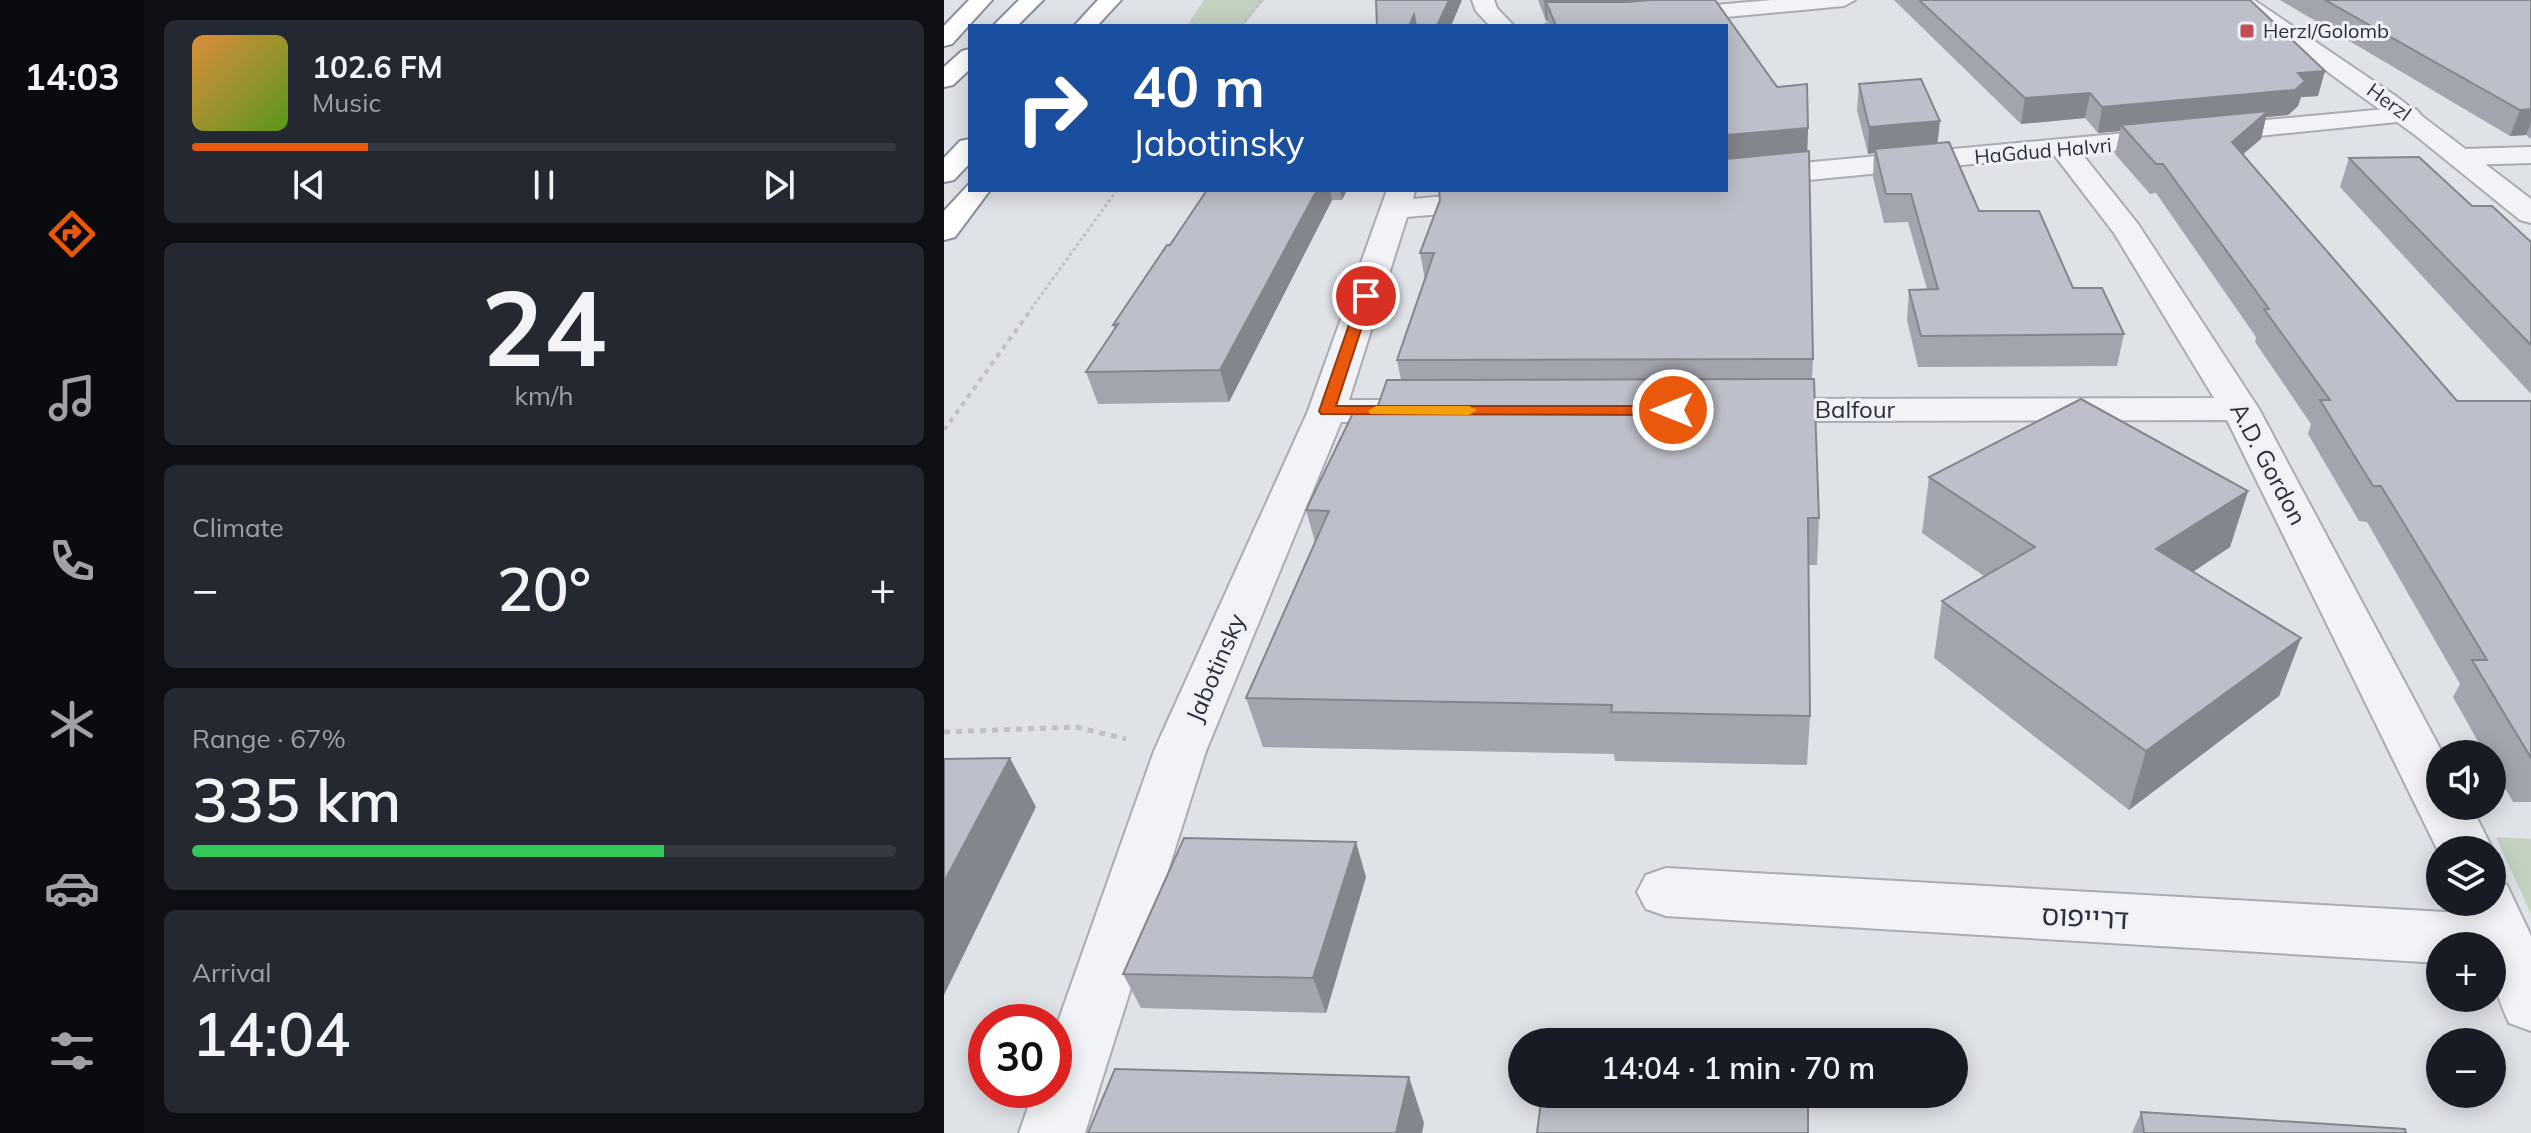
<!DOCTYPE html>
<meta charset="utf-8">
<style>
:root{--surface:#171b24;--page:#242831;--text:#f1f3f6;--muted:#9ea1a6;--line:#363941;--accent:#ea580c}
body{margin:0;font-family:Mulish,"Noto Sans Hebrew",sans-serif;background:var(--page);color:var(--text);height:100vh;display:flex;flex-direction:column;font-size:30px;white-space:nowrap}
*{box-sizing:border-box;margin:0}
p{font-size:26px;color:var(--muted)}
.icon{flex:none;width:44px;height:44px;fill:none;stroke:currentColor;stroke-width:2;stroke-linecap:round;stroke-linejoin:round}
.map{position:relative;flex:1;overflow:hidden}
.sheet{display:flex;flex-direction:column;gap:20px;padding:20px;background:#0d0f14;width:800px}
.sheet>*{flex:none}
.hud{position:absolute;left:24px;top:24px;width:760px;height:168px;border-radius:0px;box-shadow:0 4px 20px #0003;background:#1a4fa0;color:#fff;overflow:hidden}
.tools{position:absolute;left:1482px;top:740px;display:grid;gap:16px}
.tools a{display:grid;place-items:center;width:80px;height:80px;border-radius:50%;background:var(--surface);box-shadow:0 4px 20px #0003;font-size:40px}
.speed{position:absolute;left:24px;top:1004px;display:flex;gap:16px;font-size:40px;font-weight:700;text-align:center}
.speed>*{display:grid;place-content:center;width:104px;height:104px;border-radius:50%;background:var(--surface);box-shadow:0 4px 20px #0003;line-height:1}
.speed .limit{border:12px solid #d22;background:#fff;color:#111}
.pin{position:absolute;display:grid;place-items:center;width:68px;height:68px;color:#fff;margin:-34px;border:4px solid #fff;border-radius:50%;box-shadow:0 2px 8px #0007}
.me{position:absolute;width:88px;margin:-44px;rotate:270deg;stroke-linejoin:round;filter:drop-shadow(0 0 6px #0008)}
.turn{display:flex;align-items:center;gap:28px;height:168px;padding:0 32px;font-size:36px}
.turn .icon{width:104px;height:104px;stroke-width:2.5}
.turn b{display:block;font-size:56px;line-height:68px}
.big{font-size:60px;font-weight:600;line-height:1.1}
.sheet .widget{flex:1;display:flex;flex-direction:column;justify-content:center;gap:12px;min-width:0;padding:0 28px;border-radius:12px;background:var(--page)}
.sheet .dial{align-items:center;gap:0}
.dial b{font-size:104px;line-height:1}
.song{display:flex;align-items:center;gap:24px}
.cover{width:96px;height:96px;border-radius:12px;background:linear-gradient(135deg,hsl(30 70% 55%),hsl(90 70% 35%))}
.played{height:8px;border-radius:4px;background:linear-gradient(90deg,var(--accent) 25%,var(--line) 25%)}
.keys{display:flex;justify-content:space-around;direction:ltr}
.heat{display:flex;justify-content:space-between;align-items:center;font-size:44px;direction:ltr}
.charge{height:12px;border-radius:6px;background:linear-gradient(90deg,#34c759 67%,var(--line) 0)}
.trip{position:absolute;left:564px;top:1028px;width:460px;height:80px;border-radius:40px;background:var(--surface);box-shadow:0 4px 20px #0003;font-weight:600;line-height:80px;text-align:center}
main{display:flex;flex:1;min-height:0}
.tabs{display:flex;flex-direction:column;width:144px;justify-content:space-around;align-items:center;background:#090b0e;color:var(--muted)}
.tabs .icon{width:56px;height:56px}
.tabs .active{color:var(--accent)}
.tabs b{font-size:36px;color:var(--text)}
.map>svg:first-child{display:block}
.green{fill:#c3d1c1}
.lines{fill:none;stroke-linecap:round;stroke-linejoin:round}
.minor-casing{stroke:#a8acb4;stroke-width:4}
.tertiary-casing{stroke:#a8acb4;stroke-width:4}
.motorway-casing{stroke:#888e9d;stroke-width:4}
.path-far2{stroke:#bec0c6;stroke-width:3;stroke-dasharray:3 3;stroke-linecap:butt}
.path-far1{stroke:#bec0c6;stroke-width:4;stroke-dasharray:5 5;stroke-linecap:butt}
.path{stroke:#bec0c6;stroke-width:5;stroke-dasharray:6 6;stroke-linecap:butt}
.minor{fill:#f2f3f6;fill-rule:evenodd}
.tertiary{fill:#f2f3f6;fill-rule:evenodd}
.motorway{fill:#fff;fill-rule:evenodd}
.wall{fill:#a3a5ae}
.shaded-wall{fill:#84868d}
.building{fill:#bdc0ca;stroke:#84868d;stroke-width:2}
.route{fill:#ea580c;stroke:#983908;stroke-width:2}
.slow{fill:#f59e0b}
.poi-dot{fill:#c34d53;stroke:#eff1f5;stroke-width:3}
.labels{text-anchor:middle;stroke-width:6;stroke-linejoin:round;paint-order:stroke}
.far-poi-label{font-size:20px;fill:#292f3d;stroke:#eff1f5;text-anchor:start}
.far-street-label{font-size:20px;fill:#292f3d;stroke:#eff1f5}
.street-label{font-size:24px;fill:#292f3d;stroke:#eff1f5}
.near-street-label{font-size:28px;fill:#292f3d;stroke:#eff1f5}
</style>
<main>
<nav class="tabs">
<b>14:03</b>
<svg class="icon active" aria-label="directions" viewBox="0 0 24 24"><path d="M12 3l9 9-9 9-9-9zM9 14v-3h6M13 9l2 2-2 2"/></svg>
<svg class="icon" aria-label="music" viewBox="0 0 24 24"><path d="M9 18V5l10-2v13"/><circle cx="6" cy="18" r="3"/><circle cx="16" cy="16" r="3"/></svg>
<svg class="icon" aria-label="phone" viewBox="0 0 24 24"><path d="M5 4h4l2 5-3 2q2 4 5 5l2-3 5 2v4C11 20 4 13 5 4z"/></svg>
<svg class="icon" aria-label="climate" viewBox="0 0 24 24"><path d="M12 3v18M4 7l16 10M4 17L20 7"/></svg>
<svg class="icon" aria-label="car" viewBox="0 0 24 24"><path d="M5 17H2v-5l4-1 3-4h7l3 4 3 1v5h-3M9 17h6M6 11h13"/><circle cx="7" cy="17" r="2"/><circle cx="17" cy="17" r="2"/></svg>
<svg class="icon" aria-label="filters" viewBox="0 0 24 24"><path d="M4 7h16M4 17h16"/><circle cx="9" cy="7" r="2"/><circle cx="15" cy="17" r="2"/></svg>
</nav>
<section class="sheet">
<div class="widget">
<div class="song"><i class="cover"></i><div><b>102.6 FM</b><p>Music</p></div></div>
<div class="played"></div>
<div class="keys"><svg class="icon" aria-label="previous" viewBox="0 0 24 24"><path d="M18 5L8 12l10 7zM5 5v14"/></svg><svg class="icon" aria-label="pause" viewBox="0 0 24 24"><path d="M8 5v14M16 5v14"/></svg><svg class="icon" aria-label="next" viewBox="0 0 24 24"><path d="M6 5l10 7-10 7zM19 5v14"/></svg></div>
</div>
<div class="widget dial"><b>24</b><p>km/h</p></div>
<div class="widget"><p>Climate</p>
<div class="heat"><a>−</a><b class="big">20°</b><a>+</a></div>
</div>
<div class="widget"><p>Range · 67%</p><b class="big">335 km</b><div class="charge"></div></div>
<div class="widget"><p>Arrival</p><b class="big">14:04</b></div>
</section>
<div class="map">
<svg width="1587" height="1133" viewBox="0 0 1587 1133">
<rect width="100%" height="100%" fill="#dfe2e7"/>
<g class="green">
<polygon points="260,0 320,0 299,26 243,26"/>
<polygon points="1552,837 1587,839 1587,914"/>
</g>
<g class="lines">
<defs>
<g id="minor">
<polygon points="528,0 550,0 553,8 570,26 546,26 532,11"/>
<polygon points="828,0 911,0 900,6 685,26 600,26 611,19"/>
<polygon points="1464,107 1473,110 1477,115 1473,120 1138,154 1194,224 1315,409 1499,754 1496,754 1496,806 1527,806 1549,850 1548,851 1496,850 1496,855 1283,420 810,421 797,418 791,410 797,402 810,399 1270,398 1170,233 1111,156 782,188 782,170"/>
<polygon points="1587,147 1587,163 1520,165 1510,163 1506,157 1510,151 1520,149"/>
<polygon points="443,190 471,190 469,199 566,190 679,190 675,196 665,199 463,217 405,400 493,400 506,403 512,411 506,419 493,422 397,422 262,751 141,1133 75,1133 90,1090 110,1090 110,1033 210,751 364,411"/>
<path d="M722,868L1519,913L1514,902H1548V880L1563,885L1587,936V1031L1565,1023C1551,991 1548,981 1548,946H1496V963L722,916L702,909L693,892L702,875Z"/>
</g>
<polygon id="tertiary" points="1284,0 1310,0 1453,97 1587,199 1587,223 1576,220 1471,135"/>
<g id="motorway">
<polygon points="25,0 48,0 8,44 0,46 0,26"/>
<polygon points="75,0 99,0 73,26 49,26"/>
<polygon points="154,0 177,0 153,26 130,26"/>
<polygon points="26,49 26,69 9,85 0,87 0,67 18,51"/>
<polygon points="26,139 26,163 10,180 0,182 0,158 16,141"/>
<polygon points="26,183 26,190 46,190 11,237 0,240 0,211"/>
</g>
</defs>
<use href="#minor" class="minor-casing"/>
<use href="#tertiary" class="tertiary-casing"/>
<use href="#motorway" class="motorway-casing"/>
<g class="path-far2">
<polyline points="297,26 318,0"/>
<polyline points="87,309 173,190"/>
</g>
<polyline class="path-far1" points="0,430 89,307"/>
<polyline class="path" points="0,732 132,727 182,739"/>
<use href="#minor" class="minor"/>
<use href="#tertiary" class="tertiary"/>
<use href="#motorway" class="motorway"/>
</g>
<g class="wall">
<polygon points="594,0 771,0 864,128 863,151 869,359 868,379 875,518 873,565 864,565 866,716 863,765 671,761 670,754 319,747 302,698 371,542 362,510 432,411 457,380 453,360 481,280 476,253 496,200 782,190 782,26 605,26 604,20 602,21"/>
<polygon points="950,0 1306,0 1374,96 1357,97 1354,106 1344,115 1322,117 1317,139 1299,154 1513,401 1587,401 1587,802 1569,802 1548,766 1548,754 1541,754 1509,697 1516,684 1423,522 1415,521 1364,434 1367,424 1311,342 1312,337 1212,193 1206,194 1171,154 1176,131 1154,133 1141,118 1077,124"/>
<polygon points="1336,0 1587,0 1587,139 1582,135 1566,136"/>
<polygon points="915,84 993,144 1035,211 1129,288 1180,334 1173,366 974,367 963,320 965,290 983,289 964,222 940,223 929,177 930,153 924,154 913,110"/>
<polygon points="1405,158 1528,206 1587,242 1587,394 1396,187"/>
<polygon points="263,190 403,190 398,200 388,200 285,402 154,404 142,372 171,329 169,325 226,245"/>
<polygon points="985,477 1304,491 1286,547 1249,572 1357,638 1335,696 1185,810 990,658 998,601 1040,576 978,533"/>
<polygon points="422,877 382,1013 197,1008 179,974"/>
<polygon points="1197,1112 1462,1133 1188,1133"/>
</g>
<g class="shaded-wall">
<polygon points="505,0 518,0 507,26 493,26"/>
<polygon points="600,0 755,0 755,3 602,2 604,20 602,21"/>
<polygon points="470,15 472,26 465,26"/>
<polygon points="1381,71 1374,96 1357,97 1354,106 1344,115 1322,117 1317,139 1280,170 1177,125 1176,131 1154,133 1158,107 1354,73"/>
<polygon points="1146,93 1141,118 1077,124 1081,98"/>
<polygon points="1587,109 1587,123 1582,135 1566,136 1576,110"/>
<polygon points="996,121 993,148 931,149 930,153 924,154 925,127"/>
<polygon points="864,128 863,160 782,167 782,135"/>
<polygon points="373,190 386,190 388,200 285,402 276,370"/>
<polygon points="396,190 403,190 398,200"/>
<polygon points="1304,491 1286,547 1197,606 1212,549"/>
<polygon points="1357,638 1335,696 1185,810 1202,751"/>
<polygon points="66,758 92,807 0,995 0,882"/>
<polygon points="412,842 422,877 382,1013 369,978"/>
<polygon points="465,1077 480,1123 478,1133 452,1133"/>
</g>
<g class="building">
<polygon points="432,0 505,0 493,26 472,26 470,15 465,26 433,26"/>
<polygon points="706,0 771,0 833,87 863,84 864,128 782,135 782,26 612,26 602,2 684,2"/>
<polygon points="975,0 1306,0 1381,71 1354,73 1361,81 1351,90 1158,107 1146,93 1081,98"/>
<polygon points="1381,0 1587,0 1587,109 1576,110"/>
<polygon points="977,79 996,121 925,127 915,84"/>
<polygon points="1324,111 1288,142 1513,401 1587,401 1587,758 1528,660 1543,660 1437,486 1429,486 1376,400 1386,400 1320,309 1325,309 1219,164 1212,164 1177,125"/>
<polygon points="1005,142 1035,211 1095,211 1129,288 1158,288 1180,334 977,336 965,290 994,289 967,194 942,194 931,149"/>
<polygon points="865,151 869,359 453,360 490,253 476,253 496,200 495,190 782,190 782,159"/>
<polygon points="1475,157 1528,206 1548,206 1587,242 1587,345 1405,158"/>
<polygon points="263,190 373,190 276,370 142,372 174,324 169,325 223,245 226,245"/>
<polygon points="870,379 875,518 864,518 866,716 667,712 668,705 302,698 385,511 362,510 410,411 432,411 443,380"/>
<polygon points="1137,399 1304,491 1212,549 1357,638 1202,751 998,601 1091,547 985,477"/>
<polygon points="66,758 0,882 0,759"/>
<polygon points="240,838 412,842 369,978 179,974"/>
<polygon points="607,1037 800,1042 606,1042"/>
<polygon points="171,1069 465,1077 452,1133 144,1133"/>
<polygon points="598,1094 864,1094 864,1133 593,1133"/>
<polygon points="1197,1112 1461,1129 1462,1133 1200,1133"/>
</g>
<polygon class="route" points="422,291 428,296 392,406 729,406 737,410 729,415 377,414 375,411 415,296"/>
<polygon class="slow" points="432,406 525,406 533,410 525,415 426,414 424,411"/>
<rect class="poi-dot" x="1295" y="23" width="16" height="16" rx="4"/>
<g class="labels">
<g class="far-poi-label">
<text x="1319" y="38">Herzl/Golomb</text>
</g>
<g class="far-street-label">
<text transform="translate(1445 102) rotate(36)" y="7">Herzl</text>
<text transform="translate(1099 151) rotate(-5)" y="7">HaGdud HaIvri</text>
</g>
<g class="street-label">
<text x="911" y="418">Balfour</text>
<text transform="translate(1324 464) rotate(62)" y="8">A.D. Gordon</text>
<text transform="translate(272 668) rotate(-67)" y="8">Jabotinsky</text>
</g>
<g class="near-street-label">
<text transform="translate(1141 917) rotate(3)" y="10">דרייפוס</text>
</g>
</g>
</svg>
<div class="tools">
<a><svg class="icon" aria-label="sound" viewBox="0 0 24 24"><path d="M4 9h4l5-4v14l-5-4H4zM17 9q2 3 0 6"/></svg></a>
<a><svg class="icon" aria-label="layers" viewBox="0 0 24 24"><path d="M12 4l9 5-9 5-9-5zM3 14l9 5 9-5"/></svg></a>
<a>+</a>
<a>−</a>
</div>
<div class="speed"><div class="limit">30</div></div>
<div class="pin" style="left:422px;top:296px;background:#d93025"><svg class="icon" aria-label="arrive" viewBox="0 0 24 24"><path d="M6 21V4h12l-3 4 3 4H6"/></svg></div>
<svg class="me" style="left:729px;top:410px" viewBox="-20 -20 40 40"><circle r="17" fill="#ea580c" stroke="#fff" stroke-width="3"/><path d="M0-11L8 9 0 5-8 9z" fill="#fff"/></svg>
<div class="trip">14:04 · 1 min · 70 m</div>
<div class="hud">
<div class="turn"><svg class="icon" aria-label="right" viewBox="0 0 24 24"><path d="M7 20v-9h11M14 6l5 5-5 5"/></svg><div><b>40 m</b>Jabotinsky</div></div>
</div>
</div>
</main>
